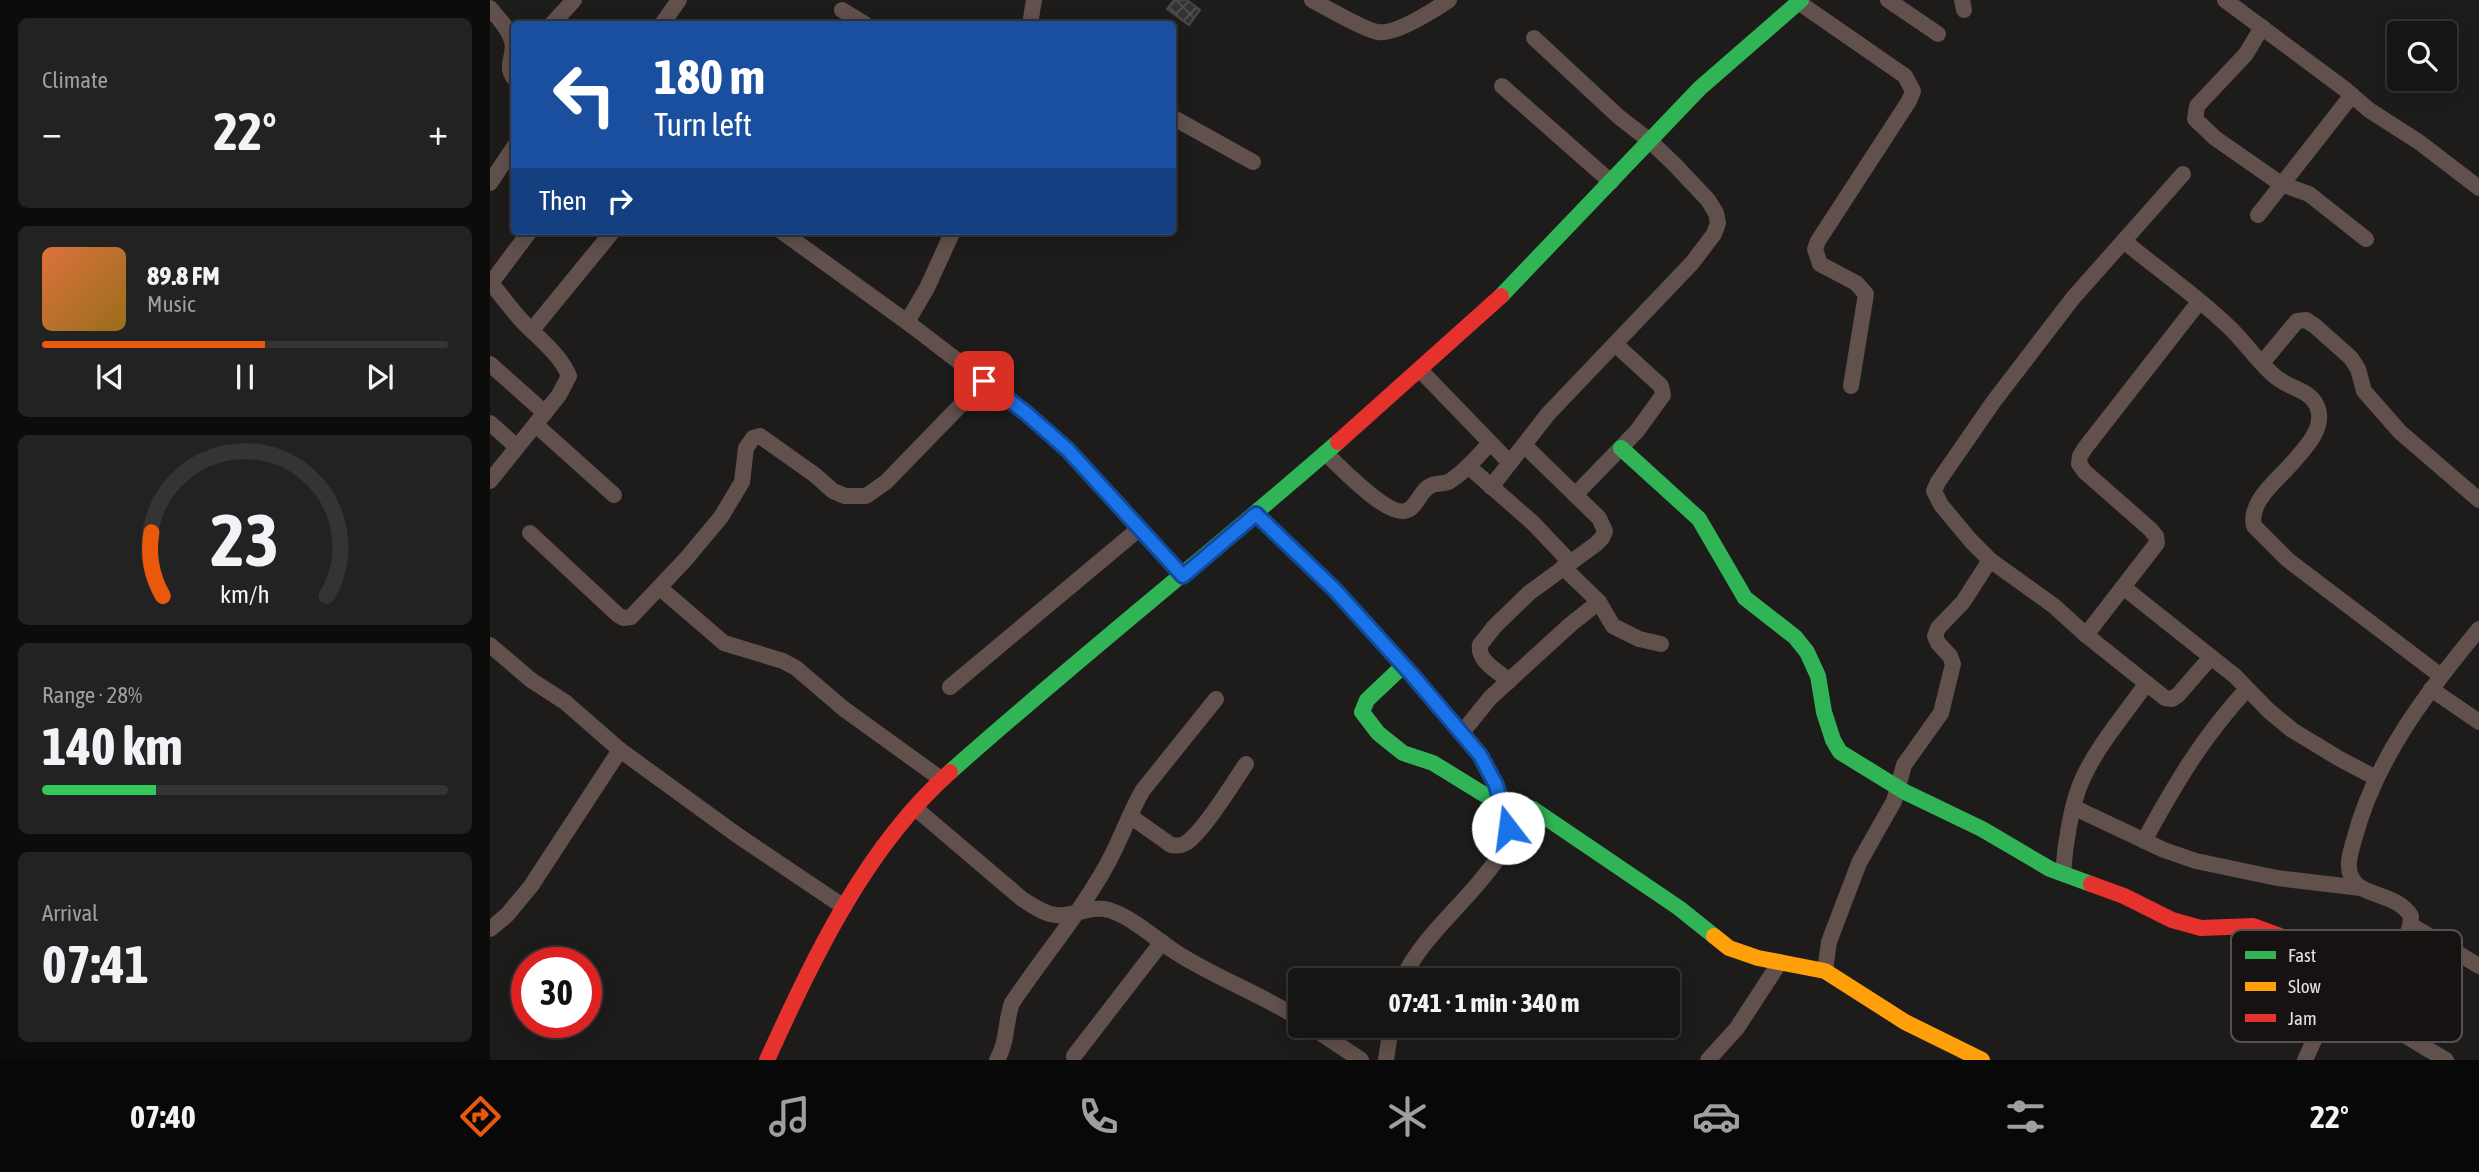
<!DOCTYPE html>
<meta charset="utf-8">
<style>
:root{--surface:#161514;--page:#232222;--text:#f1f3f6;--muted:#9e9fa0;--line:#353434;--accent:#ea580c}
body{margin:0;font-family:"Asap Condensed",sans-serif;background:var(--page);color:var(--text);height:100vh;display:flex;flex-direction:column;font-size:26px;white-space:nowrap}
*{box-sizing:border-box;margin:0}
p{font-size:23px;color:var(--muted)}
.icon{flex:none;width:38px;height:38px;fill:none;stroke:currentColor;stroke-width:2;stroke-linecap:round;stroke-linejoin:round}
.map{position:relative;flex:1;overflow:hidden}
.panel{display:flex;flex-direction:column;gap:18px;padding:18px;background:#0c0c0b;width:490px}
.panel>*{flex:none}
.hud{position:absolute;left:21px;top:21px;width:665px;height:214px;border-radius:7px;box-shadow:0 4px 18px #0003,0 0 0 2px var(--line);background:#1a4fa0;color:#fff;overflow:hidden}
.fabs{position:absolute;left:1897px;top:21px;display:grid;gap:14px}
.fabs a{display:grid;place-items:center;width:70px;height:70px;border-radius:7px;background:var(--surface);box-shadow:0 4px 18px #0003,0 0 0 2px var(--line);font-size:35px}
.speed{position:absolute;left:21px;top:947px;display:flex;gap:14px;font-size:35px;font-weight:700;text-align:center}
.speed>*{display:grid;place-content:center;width:91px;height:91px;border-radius:50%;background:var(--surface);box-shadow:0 4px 18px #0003,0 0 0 2px var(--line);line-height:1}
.speed .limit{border:10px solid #d22;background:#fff;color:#111}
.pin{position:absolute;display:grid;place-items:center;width:60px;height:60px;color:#fff;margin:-30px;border-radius:14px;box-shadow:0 4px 10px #0006}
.me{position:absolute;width:77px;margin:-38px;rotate:345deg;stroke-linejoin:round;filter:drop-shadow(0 0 5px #0008)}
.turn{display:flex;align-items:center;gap:24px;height:147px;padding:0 28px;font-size:32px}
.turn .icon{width:91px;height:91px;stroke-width:2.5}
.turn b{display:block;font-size:49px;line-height:60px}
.then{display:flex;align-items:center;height:66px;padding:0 28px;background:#0003;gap:14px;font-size:26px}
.big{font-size:52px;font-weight:700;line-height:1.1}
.panel .tile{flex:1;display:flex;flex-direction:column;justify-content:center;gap:10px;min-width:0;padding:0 24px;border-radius:10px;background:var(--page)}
.panel .dial{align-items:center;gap:0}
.dial svg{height:182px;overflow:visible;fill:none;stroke:var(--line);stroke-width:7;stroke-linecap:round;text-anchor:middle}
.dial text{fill:var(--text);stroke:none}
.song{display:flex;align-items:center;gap:21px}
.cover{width:84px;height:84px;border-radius:10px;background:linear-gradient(135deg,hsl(20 70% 55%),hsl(40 70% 35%))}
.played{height:7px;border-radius:4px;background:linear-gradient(90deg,var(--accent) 55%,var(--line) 55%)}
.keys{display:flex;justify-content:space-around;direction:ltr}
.heat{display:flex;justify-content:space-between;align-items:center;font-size:38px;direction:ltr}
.charge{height:10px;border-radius:5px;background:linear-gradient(90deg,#34c759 28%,var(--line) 0)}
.trip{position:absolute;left:798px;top:968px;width:392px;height:70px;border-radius:7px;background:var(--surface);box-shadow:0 4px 18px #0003,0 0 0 2px var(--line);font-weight:700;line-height:70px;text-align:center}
.menu{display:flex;height:112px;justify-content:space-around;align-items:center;background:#090808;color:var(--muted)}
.menu .icon{width:49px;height:49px}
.menu .current{color:var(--accent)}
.menu b{font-size:32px;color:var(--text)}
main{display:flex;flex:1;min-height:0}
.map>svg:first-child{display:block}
.building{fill:url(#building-cross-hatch);stroke:#484746;stroke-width:2}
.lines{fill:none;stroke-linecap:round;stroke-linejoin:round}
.street{stroke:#61504b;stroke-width:16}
.fast{stroke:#30b455;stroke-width:16}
.slow{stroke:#ff9f0a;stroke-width:16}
.jam{stroke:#e5322d;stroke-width:16}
.route-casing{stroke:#114b97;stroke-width:18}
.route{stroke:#1a73e8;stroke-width:12}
.key{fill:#151211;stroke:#53504f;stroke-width:2}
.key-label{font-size:19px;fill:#e3e1e0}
</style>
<main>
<section class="panel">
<div class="tile"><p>Climate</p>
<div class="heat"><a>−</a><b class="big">22°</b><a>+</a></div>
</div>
<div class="tile">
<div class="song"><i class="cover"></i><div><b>89.8 FM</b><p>Music</p></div></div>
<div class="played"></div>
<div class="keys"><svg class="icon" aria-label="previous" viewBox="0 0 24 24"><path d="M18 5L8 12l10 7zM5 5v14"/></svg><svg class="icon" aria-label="pause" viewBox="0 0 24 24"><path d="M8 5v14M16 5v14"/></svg><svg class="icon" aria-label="next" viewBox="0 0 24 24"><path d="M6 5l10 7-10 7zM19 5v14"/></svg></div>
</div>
<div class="tile dial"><svg viewBox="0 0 100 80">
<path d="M14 69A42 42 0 1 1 86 69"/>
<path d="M14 69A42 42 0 0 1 9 41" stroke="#ea580c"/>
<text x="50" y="56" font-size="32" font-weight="700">23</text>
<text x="50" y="72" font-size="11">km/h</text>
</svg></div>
<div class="tile"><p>Range · 28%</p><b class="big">140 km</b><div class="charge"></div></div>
<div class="tile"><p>Arrival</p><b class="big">07:41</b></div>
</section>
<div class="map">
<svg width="1989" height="1060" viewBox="0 0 1989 1060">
<defs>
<pattern id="building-cross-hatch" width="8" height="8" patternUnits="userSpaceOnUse" patternTransform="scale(1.75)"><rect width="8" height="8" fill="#343333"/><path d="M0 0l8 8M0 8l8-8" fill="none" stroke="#515050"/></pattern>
</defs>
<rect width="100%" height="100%" fill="#1d1c1b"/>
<polygon class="building" points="684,0 697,0 710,10 699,25 677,9"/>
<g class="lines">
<g class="street">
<path d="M822,0C835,7 876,31 888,32C906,35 944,10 959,0"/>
<polyline points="1398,0 1448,34"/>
<polyline points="1472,0 1474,10"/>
<polyline points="1735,0 1856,90 1879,110 1929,142 1989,188"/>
<polyline points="1308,2 1415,76 1423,91 1419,101 1328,241 1325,249 1330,264 1366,283 1376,294 1361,386"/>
<path d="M0,8C8,18 19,28 22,41C26,54 14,66 24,78"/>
<polyline points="352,10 375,24"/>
<polyline points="62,24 84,0"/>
<polyline points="172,24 189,0"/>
<polyline points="540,24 544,0"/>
<polyline points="1772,27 1756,54 1707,106 1705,119 1725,138 1791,184 1819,194 1876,239"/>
<polyline points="1012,86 1121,182"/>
<polyline points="682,117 763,162"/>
<polyline points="1693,174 1583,298 1504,401 1448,482 1444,491 1451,505 1481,541 1500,560 1564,606 1596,635 1675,698 1682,699 1688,695 1721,657"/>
<polyline points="0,183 24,147"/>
<polyline points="1768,215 1862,95"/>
<polyline points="291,231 417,322"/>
<polyline points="463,231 437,288 417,322 536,413 577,450 693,576"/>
<path d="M1635,242C1669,270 1707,296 1739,327C1756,343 1769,364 1787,378C1801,389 1822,390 1828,409C1834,429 1816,447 1804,461C1789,479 1758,501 1764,526L1798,560L1951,676"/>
<path d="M0,282C11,295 21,309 32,321C48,338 70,354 79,376L69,395L0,481"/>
<polyline points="1,283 40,231"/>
<polyline points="42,330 123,231"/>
<polyline points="1772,363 1807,321 1816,320 1825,326 1861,358 1868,369 1874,391 1910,432 1989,500"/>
<polyline points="0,364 55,413"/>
<polyline points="930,370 1020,463"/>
<polyline points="0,423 27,447"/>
<polyline points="46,425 124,495"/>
<path d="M835,453C850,466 899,520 918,510C928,505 930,491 940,486C946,482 954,485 960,481C976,471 988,456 1000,443"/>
<polyline points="978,466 1043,523 1080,562"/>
<polyline points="1001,487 1058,414 1202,263 1224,234 1228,223 1226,213 1218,200 1185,165 1160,141 1129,117 1044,38"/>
<polyline points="1085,495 1147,431 1173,395 1171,386 1125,344"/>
<path d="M766,514C828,570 885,631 938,695C957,718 981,739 996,765C1008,786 1024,821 1015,845C1010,858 999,870 991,880C964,913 930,941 912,980"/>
<polyline points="40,533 128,615 133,618 141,617 196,559 231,517 252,482 256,448 263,438 270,436 325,475 343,491 355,496 376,496 396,482 494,381"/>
<polyline points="1073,567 1109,602 1123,626 1149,639 1171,644"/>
<polyline points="1633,587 1745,676 1778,710 1802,730 1850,759 1886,778"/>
<polyline points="170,588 234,643 293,661 306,668 354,709 451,779"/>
<polyline points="1596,635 1667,543 1666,536 1660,529 1595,472 1589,464 1590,456 1595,448 1709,302"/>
<polyline points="0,645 41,680 75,702 130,750 247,835 354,907"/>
<path d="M1019,681C1008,671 987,661 990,645L1004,627L1039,593L1106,544L1112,538L1115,531L1109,518L1034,445"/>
<polyline points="460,687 650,528"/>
<polyline points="1941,689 1989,722"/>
<polyline points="971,734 1000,698 1081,624 1109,602"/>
<path d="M425,808L532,899C542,905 554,914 566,915C584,917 600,905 619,910C644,918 665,939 687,953C726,978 771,994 810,1019"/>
<polyline points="1585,808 1674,850 1706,861 1787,878 1871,888"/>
<path d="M640,816L681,845C687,846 691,846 696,843C714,831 743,783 756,764"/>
<path d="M1654,841C1685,784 1712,738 1757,689"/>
<path d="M1573,873C1575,846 1581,803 1593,778C1608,745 1635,714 1656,684"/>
<polyline points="1921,925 1989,966"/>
<polyline points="0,929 17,915 41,886 130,750"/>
<polyline points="1335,971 1339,942 1369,863 1404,801 1414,765 1451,713 1463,664 1460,656 1448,643 1445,636 1448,628 1473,602 1500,560"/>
<path d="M1856,988C1885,1020 1920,1038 1956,1060"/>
<polyline points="820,1026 871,1060"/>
<polyline points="584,1056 672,942"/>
<path d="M507,1060C518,1041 515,1022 522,1003C553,957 588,916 615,868C630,843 638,815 653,790L726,699"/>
<polyline points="896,1060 901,1026"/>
<polyline points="1218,1060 1247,1028 1290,962"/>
<path d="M1815,1060C1826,1036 1837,1009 1855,989C1878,966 1921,955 1921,916C1905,891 1869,898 1861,876C1856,865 1861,851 1864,840C1885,759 1937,692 1989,629"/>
</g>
<g class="fast">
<polyline points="1011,296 1210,88 1311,0"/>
<polyline points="1131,448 1209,519 1255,598 1305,637 1317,652 1328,676 1334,712 1343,740 1350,752 1415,792 1492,829 1560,869 1601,884"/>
<polyline points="914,665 877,700 872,712 888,733 913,753 943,763 995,795 1043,809 1189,908 1224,936"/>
<path d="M460,772C587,659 720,554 848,442"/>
</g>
<polyline class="slow" points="1224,936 1239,948 1268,958 1335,971 1415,1022 1492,1060"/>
<g class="jam">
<polyline points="848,442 1011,296"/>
<polyline points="1601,884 1634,896 1682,920 1711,928 1763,926 1848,957 1858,963 1870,978"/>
<path d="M277,1060C324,957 375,848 460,772"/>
</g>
</g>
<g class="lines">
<defs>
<polyline id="route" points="494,381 536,413 578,450 693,576 766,514 845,590 923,676 990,755 1006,785 1018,828"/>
</defs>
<use href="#route" class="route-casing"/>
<use href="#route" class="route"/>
</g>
<rect x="1741" y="930" width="231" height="112" rx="10" class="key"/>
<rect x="1755" y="951" width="31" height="8" fill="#30b455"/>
<rect x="1755" y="982" width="31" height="9" fill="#ff9f0a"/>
<rect x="1755" y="1014" width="31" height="8" fill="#e5322d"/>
<g class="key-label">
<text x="1798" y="962">Fast</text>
<text x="1798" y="993">Slow</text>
<text x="1798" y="1025">Jam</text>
</g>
</svg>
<div class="fabs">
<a><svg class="icon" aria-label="search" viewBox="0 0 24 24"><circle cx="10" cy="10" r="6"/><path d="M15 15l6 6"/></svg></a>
</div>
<div class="speed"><div class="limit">30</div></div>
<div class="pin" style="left:494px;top:381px;background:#d93025"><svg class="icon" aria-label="arrive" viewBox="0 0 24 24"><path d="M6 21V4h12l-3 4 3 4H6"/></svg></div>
<svg class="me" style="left:1018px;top:828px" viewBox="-20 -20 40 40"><circle r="19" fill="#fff"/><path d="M0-13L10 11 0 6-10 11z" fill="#1a73e8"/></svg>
<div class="trip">07:41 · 1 min · 340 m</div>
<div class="hud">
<div class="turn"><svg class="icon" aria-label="left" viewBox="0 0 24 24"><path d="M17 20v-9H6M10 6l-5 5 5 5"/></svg><div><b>180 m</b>Turn left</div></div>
<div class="then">Then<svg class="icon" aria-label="right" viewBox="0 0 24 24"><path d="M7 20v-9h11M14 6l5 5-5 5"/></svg></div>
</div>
</div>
</main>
<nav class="menu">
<b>07:40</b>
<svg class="icon current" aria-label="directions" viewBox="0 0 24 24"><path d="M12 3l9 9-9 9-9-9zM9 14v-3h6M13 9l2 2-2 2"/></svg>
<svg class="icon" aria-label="music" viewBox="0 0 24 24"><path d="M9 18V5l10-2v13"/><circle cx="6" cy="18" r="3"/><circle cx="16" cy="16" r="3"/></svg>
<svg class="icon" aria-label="phone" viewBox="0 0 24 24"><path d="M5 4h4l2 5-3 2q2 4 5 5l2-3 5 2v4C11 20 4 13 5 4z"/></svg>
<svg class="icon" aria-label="climate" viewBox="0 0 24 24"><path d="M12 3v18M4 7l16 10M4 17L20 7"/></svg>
<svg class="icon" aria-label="car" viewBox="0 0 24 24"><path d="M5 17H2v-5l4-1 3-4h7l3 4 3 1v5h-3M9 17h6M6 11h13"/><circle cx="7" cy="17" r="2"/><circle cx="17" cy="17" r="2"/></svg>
<svg class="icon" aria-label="filters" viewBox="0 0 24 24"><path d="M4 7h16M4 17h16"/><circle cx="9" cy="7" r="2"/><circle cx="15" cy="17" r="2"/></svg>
<b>22°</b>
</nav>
